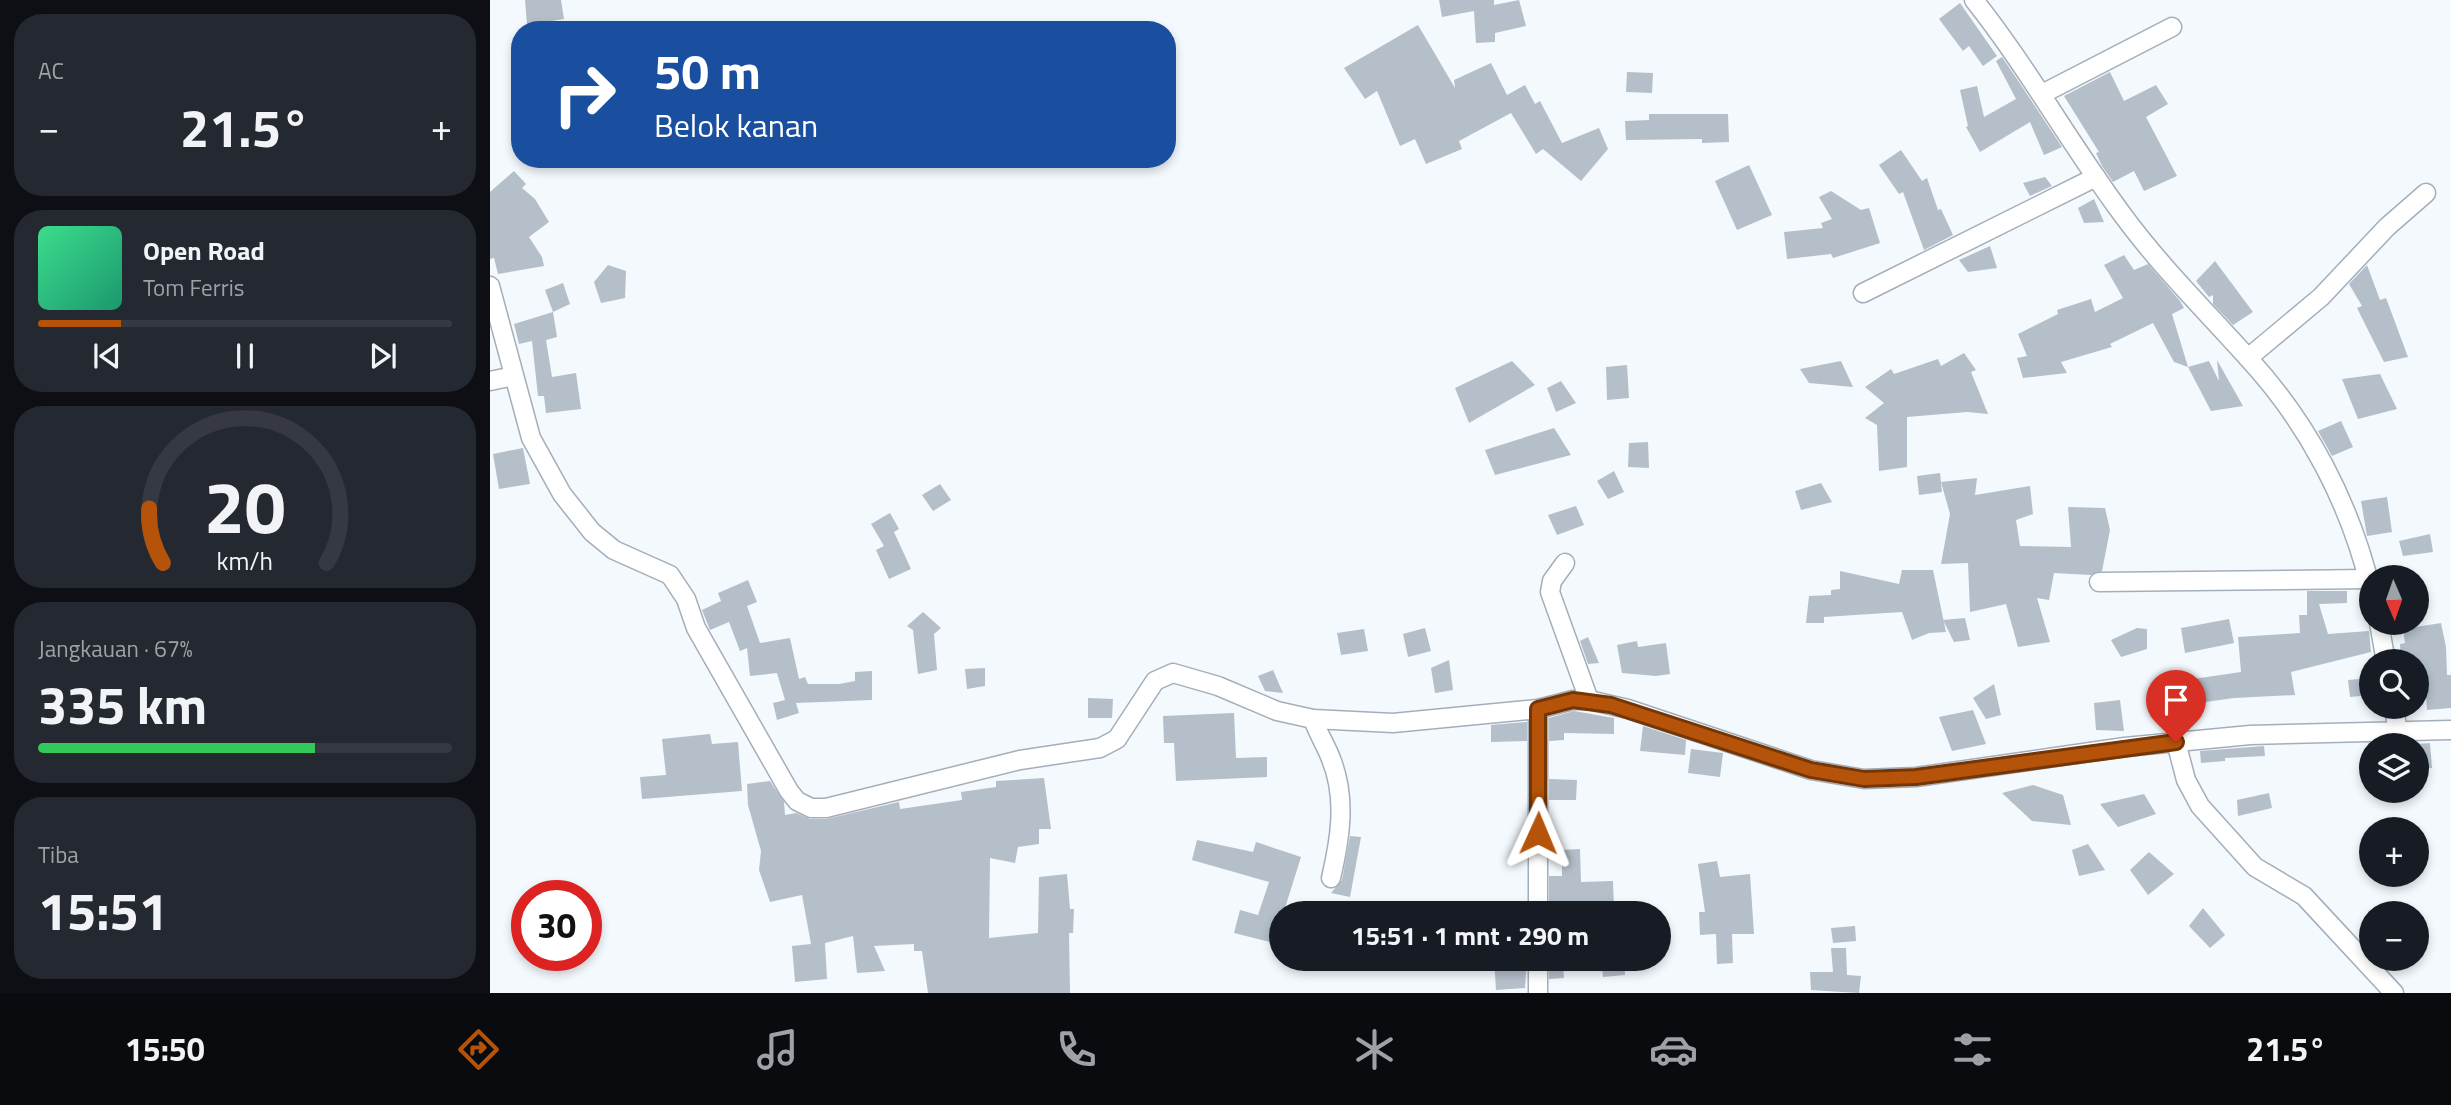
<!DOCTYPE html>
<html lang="id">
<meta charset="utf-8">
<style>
:root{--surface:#171b24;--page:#242831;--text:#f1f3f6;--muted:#9ea1a6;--line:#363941;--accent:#b45309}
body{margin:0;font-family:"Titillium Web",sans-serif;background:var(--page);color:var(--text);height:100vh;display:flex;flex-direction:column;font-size:26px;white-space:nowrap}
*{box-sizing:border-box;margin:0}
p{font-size:23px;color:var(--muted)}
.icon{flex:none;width:38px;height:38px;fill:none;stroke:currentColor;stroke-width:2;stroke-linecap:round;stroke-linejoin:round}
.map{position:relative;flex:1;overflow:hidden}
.side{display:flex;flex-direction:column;gap:14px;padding:14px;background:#0d0f14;width:490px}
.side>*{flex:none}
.hud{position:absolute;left:21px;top:21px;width:665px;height:147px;border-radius:28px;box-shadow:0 4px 10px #0003;background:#1a4fa0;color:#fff;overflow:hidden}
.needle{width:46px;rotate:178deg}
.controls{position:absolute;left:1869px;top:565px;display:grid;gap:14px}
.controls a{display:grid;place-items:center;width:70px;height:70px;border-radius:50%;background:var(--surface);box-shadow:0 4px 10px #0003;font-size:35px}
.speed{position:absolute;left:21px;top:880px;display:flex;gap:14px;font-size:35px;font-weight:700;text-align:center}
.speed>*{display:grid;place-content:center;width:91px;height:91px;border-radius:50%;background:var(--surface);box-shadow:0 4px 10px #0003;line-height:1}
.speed .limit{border:10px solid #d22;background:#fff;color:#111}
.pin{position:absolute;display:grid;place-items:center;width:60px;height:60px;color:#fff;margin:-72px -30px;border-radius:50% 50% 50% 0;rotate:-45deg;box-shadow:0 0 7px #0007}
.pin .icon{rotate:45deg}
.me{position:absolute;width:77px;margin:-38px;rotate:1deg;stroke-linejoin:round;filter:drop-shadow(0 0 5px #0008)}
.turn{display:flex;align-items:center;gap:24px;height:147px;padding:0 28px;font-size:32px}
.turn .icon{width:91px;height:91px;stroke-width:2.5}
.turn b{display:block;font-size:49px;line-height:60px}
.big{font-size:52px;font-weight:700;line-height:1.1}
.side .tile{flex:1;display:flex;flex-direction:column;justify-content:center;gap:10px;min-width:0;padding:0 24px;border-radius:28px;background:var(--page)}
.side .dial{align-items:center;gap:0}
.dial svg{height:182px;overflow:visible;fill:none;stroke:var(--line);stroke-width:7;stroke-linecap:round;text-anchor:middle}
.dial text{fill:var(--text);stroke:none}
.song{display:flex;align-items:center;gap:21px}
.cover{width:84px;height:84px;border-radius:10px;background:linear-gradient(135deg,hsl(150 70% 55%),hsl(160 70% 35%))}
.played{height:7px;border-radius:4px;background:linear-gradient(90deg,var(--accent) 20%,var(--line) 20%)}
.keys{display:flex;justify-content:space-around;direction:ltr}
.heat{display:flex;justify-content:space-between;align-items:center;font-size:38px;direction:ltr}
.charge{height:10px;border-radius:5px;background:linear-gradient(90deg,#34c759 67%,var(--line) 0)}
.trip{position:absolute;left:779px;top:901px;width:402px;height:70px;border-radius:35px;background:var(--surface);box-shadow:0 4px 10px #0003;font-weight:700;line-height:70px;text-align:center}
.dock{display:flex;height:112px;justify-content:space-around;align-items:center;background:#090b0e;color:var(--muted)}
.dock .icon{width:49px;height:49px}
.dock .active{color:var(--accent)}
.dock b{font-size:32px;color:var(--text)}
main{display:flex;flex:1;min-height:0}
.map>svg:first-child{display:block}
.building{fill:#b4bfca}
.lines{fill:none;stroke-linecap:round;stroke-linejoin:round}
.minor-casing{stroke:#a4aeba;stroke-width:21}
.minor{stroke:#fff;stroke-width:18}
.route-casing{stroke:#753606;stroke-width:18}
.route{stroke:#b45309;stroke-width:12}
</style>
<main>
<section class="side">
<div class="tile"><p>AC</p>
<div class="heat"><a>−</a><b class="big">21.5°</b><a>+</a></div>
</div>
<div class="tile">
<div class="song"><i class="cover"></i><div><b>Open Road</b><p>Tom Ferris</p></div></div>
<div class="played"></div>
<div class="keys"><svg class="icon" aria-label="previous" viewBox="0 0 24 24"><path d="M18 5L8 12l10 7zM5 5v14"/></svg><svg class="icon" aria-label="pause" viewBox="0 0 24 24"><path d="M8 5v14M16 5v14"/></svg><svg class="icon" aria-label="next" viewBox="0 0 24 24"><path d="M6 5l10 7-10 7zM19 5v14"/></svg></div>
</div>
<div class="tile dial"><svg viewBox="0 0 100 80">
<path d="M14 69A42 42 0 1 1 86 69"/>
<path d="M14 69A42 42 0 0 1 8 45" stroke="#b45309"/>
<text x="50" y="56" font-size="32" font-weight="700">20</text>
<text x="50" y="72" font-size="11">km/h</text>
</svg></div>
<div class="tile"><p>Jangkauan · 67%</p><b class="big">335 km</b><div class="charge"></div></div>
<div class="tile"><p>Tiba</p><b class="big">15:51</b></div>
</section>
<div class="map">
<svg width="1961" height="993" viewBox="0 0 1961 993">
<rect width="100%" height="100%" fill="#f4f9fd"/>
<g class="building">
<polygon points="35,0 71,0 74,19 37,25"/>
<polygon points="949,0 1004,0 1004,5 1029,0 1036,26 1005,33 1005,42 986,43 984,11 952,17"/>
<polygon points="1470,3 1507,56 1493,66 1479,46 1473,51 1449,19"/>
<polygon points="928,25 965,88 964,80 1001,63 1017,95 1035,85 1045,104 1050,101 1072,143 1109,128 1118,149 1091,181 1053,149 1046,154 1021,113 969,141 972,149 936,164 925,139 910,146 887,91 875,99 854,68"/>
<polygon points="1512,57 1531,85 1572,147 1554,155 1540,122 1490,152 1476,127 1478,126 1470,90 1487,86 1494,117 1526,99 1506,61"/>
<polygon points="1137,72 1163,73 1162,93 1136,92"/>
<polygon points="1620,72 1634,101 1666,85 1678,104 1656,117 1687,176 1654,191 1644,171 1623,182 1612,166 1606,153 1609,152 1574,96"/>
<polygon points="1159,114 1238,114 1239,142 1212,143 1212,139 1136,140 1135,121 1159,120"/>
<polygon points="1411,150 1432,181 1437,178 1448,210 1451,209 1463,235 1434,250 1413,192 1409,194 1389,165"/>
<polygon points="1259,165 1282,215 1247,230 1225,181"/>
<polygon points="24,171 36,184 32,188 45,199 59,222 39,237 52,257 54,266 8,274 4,258 0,259 0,192"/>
<polygon points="1555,177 1562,186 1540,196 1533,183"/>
<polygon points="1341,191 1371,210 1379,208 1390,243 1343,258 1341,254 1297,259 1294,232 1333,228 1331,223 1342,219 1329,197"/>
<polygon points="1604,199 1614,222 1594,223 1588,208"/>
<polygon points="1500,246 1507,268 1478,272 1469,260"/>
<polygon points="1634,255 1644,270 1658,264 1690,301 1694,308 1682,314 1698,367 1684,362 1663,323 1620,344 1622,347 1571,362 1577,373 1533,378 1527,358 1537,356 1528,334 1568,314 1567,310 1601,299 1605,312 1633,298 1614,265"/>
<polygon points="1725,261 1763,312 1743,325 1723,304 1723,295 1719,297 1706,281"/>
<polygon points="118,265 136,271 135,298 111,303 104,282"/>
<polygon points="1877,265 1890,300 1896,298 1918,357 1894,362 1867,308 1872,306 1859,284"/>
<polygon points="73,283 80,304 63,312 55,290"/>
<polygon points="63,312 67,337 56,340 62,377 86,373 91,409 56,413 54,396 48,396 42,341 29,344 24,324"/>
<polygon points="1474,353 1486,370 1481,372 1498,414 1477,412 1417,417 1417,467 1389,471 1387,425 1375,418 1394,403 1375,387 1401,369 1404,374 1448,359 1451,366"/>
<polygon points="1727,360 1753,406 1721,411 1698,367 1719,361 1729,381"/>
<polygon points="1022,361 1045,385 979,423 965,388"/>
<polygon points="1351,361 1363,387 1319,383 1310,369"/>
<polygon points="1137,365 1139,398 1117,400 1116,367"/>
<polygon points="1890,374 1907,409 1868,419 1852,379"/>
<polygon points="1071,381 1086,403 1066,412 1057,388"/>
<polygon points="1851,421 1863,447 1842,456 1828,431"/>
<polygon points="1064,428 1081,455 1005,475 995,450"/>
<polygon points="1158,442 1159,468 1138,467 1139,443"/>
<polygon points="33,448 40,484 9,489 3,454"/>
<polygon points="1124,471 1134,492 1118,499 1107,481"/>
<polygon points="1450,473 1452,492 1429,495 1427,476"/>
<polygon points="1487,478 1485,495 1540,486 1543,514 1526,520 1530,546 1581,547 1578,507 1615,508 1620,530 1612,571 1601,575 1564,573 1559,600 1547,598 1560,642 1528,647 1516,604 1480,612 1478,563 1451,564 1460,514 1451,482"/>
<polygon points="1331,483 1342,502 1311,510 1305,491"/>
<polygon points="450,484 461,500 443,511 432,495"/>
<polygon points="1897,497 1902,532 1877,536 1871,501"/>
<polygon points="1086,506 1094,525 1067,535 1058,515"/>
<polygon points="400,513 409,529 404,532 421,569 399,579 386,550 394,546 381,524"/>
<polygon points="1940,534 1943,552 1913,556 1909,541"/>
<polygon points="1412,570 1443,570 1456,632 1439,633 1422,640 1412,612 1334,617 1334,623 1316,623 1319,596 1341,595 1341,590 1350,589 1350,571 1409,584"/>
<polygon points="258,580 267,602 257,606 270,643 300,638 309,679 315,677 318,684 349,684 365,681 365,672 382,671 382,700 306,703 309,713 287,720 283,703 295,700 287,673 260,676 257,648 250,651 239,622 220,630 212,610 231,601 228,593"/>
<polygon points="1817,591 1857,591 1857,603 1829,604 1838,634 1879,631 1881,652 1801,672 1805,695 1744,698 1687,706 1683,682 1751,672 1748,637 1810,633 1809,615 1817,615"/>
<polygon points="433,612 451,628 444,634 447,670 428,674 423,630 417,626"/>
<polygon points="1475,618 1480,640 1464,642 1453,620"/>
<polygon points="1739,619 1744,643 1695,653 1691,628"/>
<polygon points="1951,623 1956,647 1957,675 1961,675 1961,708 1937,710 1936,695 1927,696 1927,662 1911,662 1910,644 1915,643 1913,629"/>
<polygon points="935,628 941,651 918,657 913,634"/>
<polygon points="1647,628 1657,629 1657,649 1631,657 1621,640"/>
<polygon points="874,629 878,651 851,655 847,633"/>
<polygon points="1098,637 1109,663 1098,664 1090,641"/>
<polygon points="1147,641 1148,647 1176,643 1180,674 1166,676 1132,673 1127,645"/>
<polygon points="959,660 963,690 945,693 941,668"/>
<polygon points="495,668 495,686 477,689 475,669"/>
<polygon points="783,670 793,693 775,691 768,676"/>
<polygon points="1881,678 1881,695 1860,697 1858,680"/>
<polygon points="1504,684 1511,715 1496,719 1483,698"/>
<polygon points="598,698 623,699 622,718 598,718"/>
<polygon points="1630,700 1634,731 1606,730 1604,703"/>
<polygon points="1483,710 1496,744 1462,751 1449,717"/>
<polygon points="1084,711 1124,718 1124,734 1074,733 1074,740 1059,741 1059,718"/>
<polygon points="744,713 746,758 777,757 777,777 686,781 684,743 674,743 673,716"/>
<polygon points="1037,722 1037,741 1001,742 1001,725"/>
<polygon points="1153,726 1196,740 1195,755 1150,751"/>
<polygon points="220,734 222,744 248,742 252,791 152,799 150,777 176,775 172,739"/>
<polygon points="1940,743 1942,768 1927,769 1927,744"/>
<polygon points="1774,746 1775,756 1735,758 1735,761 1711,763 1710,751"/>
<polygon points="1201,749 1233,753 1230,777 1198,773"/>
<polygon points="554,778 561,829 549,829 549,844 528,847 525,863 500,858 499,938 548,933 549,877 577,874 580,909 584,909 583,933 579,933 580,993 438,993 432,951 424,951 424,944 384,946 395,971 367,973 363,936 335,943 337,979 305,982 302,946 321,944 312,895 280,902 269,870 271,851 258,805 257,784 280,781 294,802 295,815 306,813 320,819 336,819 409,802 410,809 472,800 471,792 506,787 506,781"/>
<polygon points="1059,779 1087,780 1086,800 1059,800"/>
<polygon points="1543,785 1573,795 1581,825 1542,821 1512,793"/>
<polygon points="1779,793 1782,808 1748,816 1747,800"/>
<polygon points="1654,794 1666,814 1628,827 1610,804"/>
<polygon points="860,836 871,837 860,897 841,893 852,880"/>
<polygon points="707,840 763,852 766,842 811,857 784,943 744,933 750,910 768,915 779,882 702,860"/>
<polygon points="1598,844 1615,870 1589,876 1582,850"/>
<polygon points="1090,849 1091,882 1123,881 1124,908 1059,914 1059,876 1072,876 1072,850"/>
<polygon points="1659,852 1684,874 1658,895 1640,870"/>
<polygon points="1227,861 1230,877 1260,874 1264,934 1242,934 1243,963 1227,964 1226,934 1210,935 1209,912 1215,912 1208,864"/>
<polygon points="1713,908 1735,935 1720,948 1699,926"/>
<polygon points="1365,926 1366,941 1343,943 1341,928"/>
<polygon points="1341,948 1356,948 1357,975 1371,976 1369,993 1321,990 1320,972 1343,972"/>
<polygon points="1004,959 1037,959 1035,988 1006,990"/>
<polygon points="1111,959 1134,959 1135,975 1113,977"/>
<polygon points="1073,962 1074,978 1059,979 1059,963"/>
</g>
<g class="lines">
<defs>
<g id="minor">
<path d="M1484,0C1538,68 1580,144 1632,214C1670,266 1715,310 1758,358C1818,423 1860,503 1881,590"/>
<polyline points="1552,94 1682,27"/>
<polyline points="0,286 41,438 72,494 102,532 124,550 180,575 196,599 206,628 299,791 307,801 321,808 336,808 530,760 610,748 627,739 665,681 683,673 728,686 787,711 823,719 903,723 1048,709 1083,700 1099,700 1138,709 1321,770 1374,779 1426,777 1635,747 1760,735 1961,730"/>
<polyline points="1373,293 1606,177"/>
<polyline points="1758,358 1831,297 1897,227 1936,193"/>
<polyline points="0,381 24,376"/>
<polyline points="1075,563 1062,581 1060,592 1099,700"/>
<polyline points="1609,582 1879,579"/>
<polyline points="1889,623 1896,662"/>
<polyline points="1904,707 1908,733"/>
<path d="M823,719C828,734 836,745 841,759C857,798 850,840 841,878"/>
<polyline points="1686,742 1696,780 1710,806 1765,867 1814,896 1904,993"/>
<polyline points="1048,914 1048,709"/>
<polyline points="1048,959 1048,993"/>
</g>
</defs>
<use href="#minor" class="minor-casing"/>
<use href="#minor" class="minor"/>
</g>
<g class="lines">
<defs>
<polyline id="route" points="1048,833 1048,709 1083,700 1121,705 1321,770 1374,779 1426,777 1686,742"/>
</defs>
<use href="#route" class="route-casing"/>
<use href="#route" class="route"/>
</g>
</svg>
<div class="controls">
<a><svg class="needle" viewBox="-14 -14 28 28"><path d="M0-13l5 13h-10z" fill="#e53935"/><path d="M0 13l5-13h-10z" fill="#9ea1a6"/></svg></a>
<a><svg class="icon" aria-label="search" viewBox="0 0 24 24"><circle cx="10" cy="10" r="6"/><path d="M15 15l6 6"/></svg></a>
<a><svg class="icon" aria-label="layers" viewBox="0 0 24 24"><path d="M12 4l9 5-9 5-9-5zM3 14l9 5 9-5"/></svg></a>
<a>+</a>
<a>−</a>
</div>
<div class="speed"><div class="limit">30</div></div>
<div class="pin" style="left:1686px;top:742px;background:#d93025"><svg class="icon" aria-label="arrive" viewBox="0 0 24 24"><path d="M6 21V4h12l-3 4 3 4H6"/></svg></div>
<svg class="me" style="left:1048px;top:833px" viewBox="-20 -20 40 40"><path d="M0-17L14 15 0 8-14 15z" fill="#b45309" stroke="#fff" stroke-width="4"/></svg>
<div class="trip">15:51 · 1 mnt · 290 m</div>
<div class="hud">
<div class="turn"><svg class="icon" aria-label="right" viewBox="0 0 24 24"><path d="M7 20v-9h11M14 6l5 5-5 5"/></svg><div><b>50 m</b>Belok kanan</div></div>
</div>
</div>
</main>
<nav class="dock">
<b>15:50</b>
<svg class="icon active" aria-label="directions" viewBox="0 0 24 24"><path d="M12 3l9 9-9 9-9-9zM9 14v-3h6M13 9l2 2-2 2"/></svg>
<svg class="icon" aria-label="music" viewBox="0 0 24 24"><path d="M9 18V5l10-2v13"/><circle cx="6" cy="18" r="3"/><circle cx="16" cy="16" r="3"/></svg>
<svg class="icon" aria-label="phone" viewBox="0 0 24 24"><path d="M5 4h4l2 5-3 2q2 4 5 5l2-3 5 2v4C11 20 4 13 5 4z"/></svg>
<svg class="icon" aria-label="climate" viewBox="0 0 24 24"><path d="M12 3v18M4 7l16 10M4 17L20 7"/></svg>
<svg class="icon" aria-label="car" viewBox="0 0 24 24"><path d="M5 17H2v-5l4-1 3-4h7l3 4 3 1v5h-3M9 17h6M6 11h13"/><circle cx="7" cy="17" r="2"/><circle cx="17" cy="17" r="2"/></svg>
<svg class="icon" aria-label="filters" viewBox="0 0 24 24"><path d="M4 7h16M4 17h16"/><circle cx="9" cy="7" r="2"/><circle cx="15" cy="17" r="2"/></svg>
<b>21.5°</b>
</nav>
